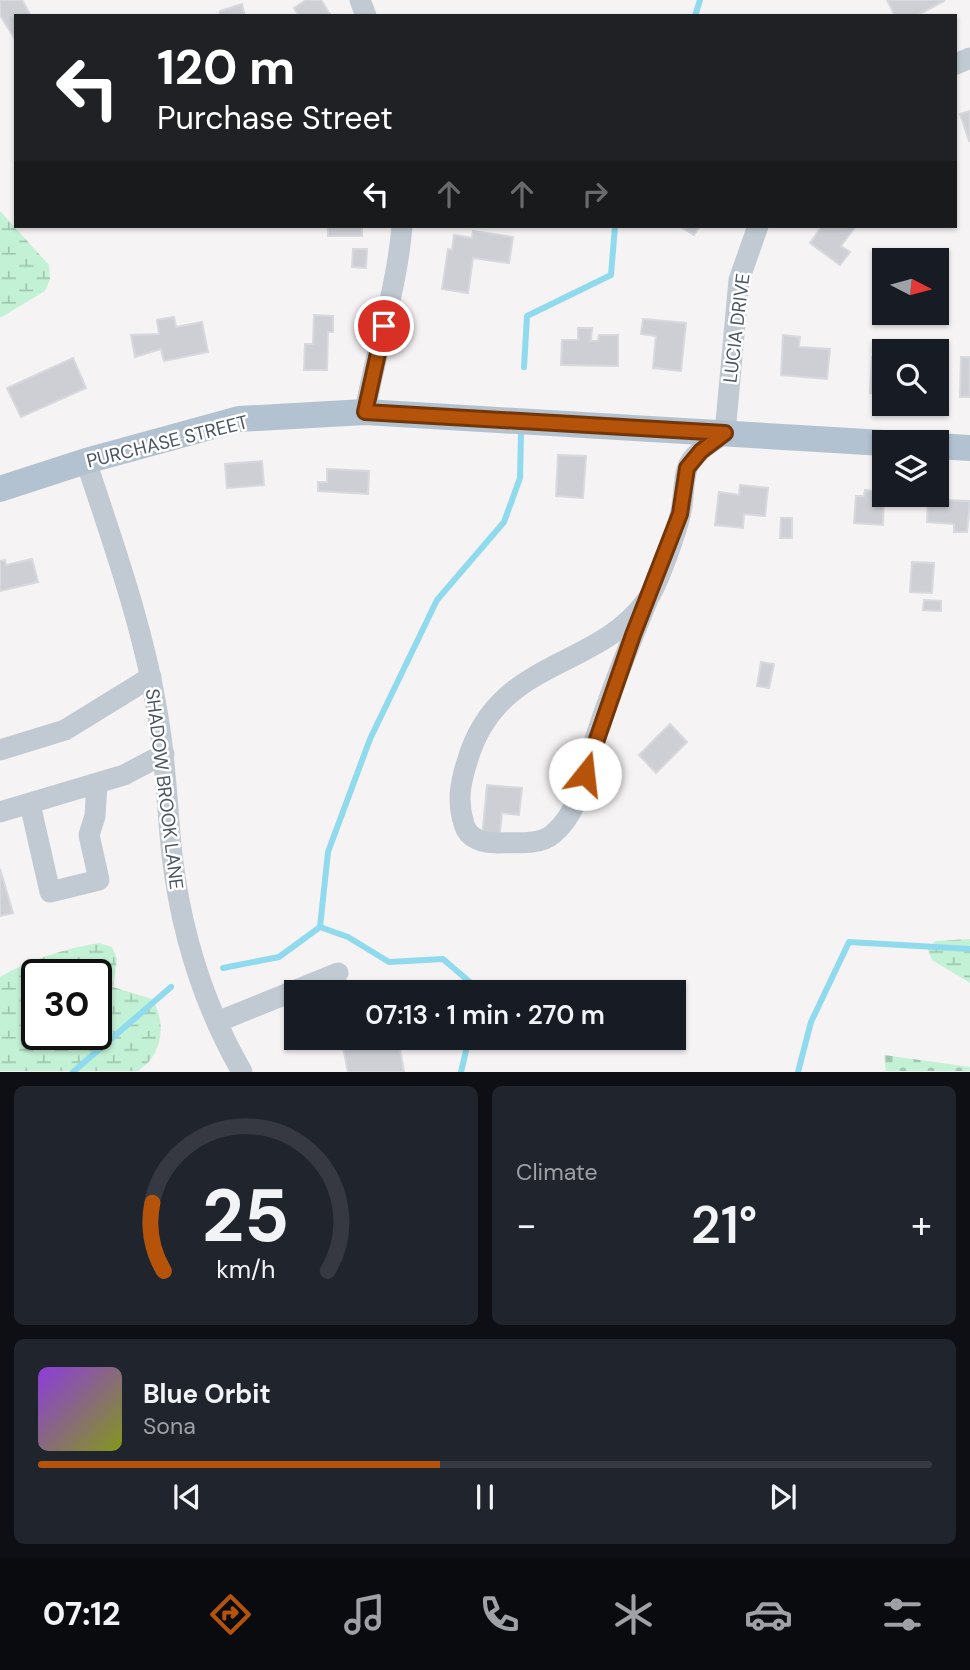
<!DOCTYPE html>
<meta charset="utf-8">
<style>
:root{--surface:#171b24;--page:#20242c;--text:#f1f3f6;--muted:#9ea1a6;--line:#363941;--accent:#b45309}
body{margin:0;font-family:"DM Sans",sans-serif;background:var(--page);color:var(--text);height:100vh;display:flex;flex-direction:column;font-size:26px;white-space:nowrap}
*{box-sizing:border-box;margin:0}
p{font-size:23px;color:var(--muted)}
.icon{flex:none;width:38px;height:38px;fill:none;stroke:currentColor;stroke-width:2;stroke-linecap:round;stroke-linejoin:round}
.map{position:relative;height:1072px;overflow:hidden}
.drawer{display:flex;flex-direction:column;gap:14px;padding:14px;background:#0d0f14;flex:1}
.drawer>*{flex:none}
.hud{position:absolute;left:14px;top:14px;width:943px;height:214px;border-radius:0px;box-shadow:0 2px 5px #0004;background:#202124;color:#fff;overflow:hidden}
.needle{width:46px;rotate:96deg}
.buttons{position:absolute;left:872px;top:248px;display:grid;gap:14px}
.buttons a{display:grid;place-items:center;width:77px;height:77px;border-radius:0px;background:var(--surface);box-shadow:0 2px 5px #0004;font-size:35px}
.speed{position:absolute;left:21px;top:959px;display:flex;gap:14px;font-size:35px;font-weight:700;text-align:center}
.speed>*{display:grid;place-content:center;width:91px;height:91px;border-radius:50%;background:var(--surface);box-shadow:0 2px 5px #0004;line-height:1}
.speed .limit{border:4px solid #111;border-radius:10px;background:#fff;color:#111}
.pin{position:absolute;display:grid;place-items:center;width:60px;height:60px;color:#fff;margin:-30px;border:4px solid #fff;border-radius:50%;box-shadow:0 2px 7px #0007}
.me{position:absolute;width:77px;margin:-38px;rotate:16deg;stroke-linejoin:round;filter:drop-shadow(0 0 5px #0008)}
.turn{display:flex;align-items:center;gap:24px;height:147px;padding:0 28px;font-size:32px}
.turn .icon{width:91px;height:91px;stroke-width:2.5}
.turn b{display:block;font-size:49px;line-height:60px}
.lanes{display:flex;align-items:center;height:66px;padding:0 28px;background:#0003;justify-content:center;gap:35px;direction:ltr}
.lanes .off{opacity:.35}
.big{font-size:52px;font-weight:600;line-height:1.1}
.drawer .widget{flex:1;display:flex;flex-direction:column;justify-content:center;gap:10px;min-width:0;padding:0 24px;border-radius:10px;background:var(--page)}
.drawer .dial{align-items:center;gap:0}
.dial svg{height:182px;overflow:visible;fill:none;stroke:var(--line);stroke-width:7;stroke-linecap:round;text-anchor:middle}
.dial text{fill:var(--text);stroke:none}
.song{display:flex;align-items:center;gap:21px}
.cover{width:84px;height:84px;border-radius:10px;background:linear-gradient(135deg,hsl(270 70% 55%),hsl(70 70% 35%))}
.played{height:7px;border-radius:4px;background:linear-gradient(90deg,var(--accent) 45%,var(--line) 45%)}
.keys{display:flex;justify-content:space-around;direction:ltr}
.heat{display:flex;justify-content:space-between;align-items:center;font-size:38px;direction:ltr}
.drawer .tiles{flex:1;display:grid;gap:14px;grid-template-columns:1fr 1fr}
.widget:last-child{grid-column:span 2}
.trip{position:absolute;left:284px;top:980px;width:402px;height:70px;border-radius:0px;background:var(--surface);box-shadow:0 2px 5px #0004;font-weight:600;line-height:70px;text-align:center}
.dock{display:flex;height:112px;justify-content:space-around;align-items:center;background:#090b0e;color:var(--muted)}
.dock .icon{width:49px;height:49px}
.dock .current{color:var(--accent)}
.dock b{font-size:32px;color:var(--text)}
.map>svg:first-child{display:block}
.wetland{fill:url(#wetland-marsh);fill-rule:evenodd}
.cemetery{fill:url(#cemetery-stones)}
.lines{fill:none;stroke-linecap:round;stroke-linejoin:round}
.stream{stroke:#90daee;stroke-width:6}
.building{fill:#cdcfd5;stroke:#d7d9de;stroke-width:2}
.minor{stroke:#c1cad2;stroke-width:21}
.major{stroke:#b3c2d1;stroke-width:26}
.route-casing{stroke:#753606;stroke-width:18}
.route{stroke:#b45309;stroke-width:12}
.labels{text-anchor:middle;stroke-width:5;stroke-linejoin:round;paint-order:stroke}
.street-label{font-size:19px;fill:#4a5661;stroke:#fff}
</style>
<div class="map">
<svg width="970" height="1072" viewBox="0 0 970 1072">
<defs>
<pattern id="wetland-marsh" width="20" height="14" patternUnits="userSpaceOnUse" patternTransform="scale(1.75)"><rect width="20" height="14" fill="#c3f1d5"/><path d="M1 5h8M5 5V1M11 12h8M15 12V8" fill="none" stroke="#a0c6b0"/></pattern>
<pattern id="cemetery-stones" width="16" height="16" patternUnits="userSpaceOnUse" patternTransform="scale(1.75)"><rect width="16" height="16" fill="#c3f1d5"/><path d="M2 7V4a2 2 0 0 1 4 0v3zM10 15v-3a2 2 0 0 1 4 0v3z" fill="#a0c6b0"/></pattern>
</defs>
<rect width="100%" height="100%" fill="#f5f3f3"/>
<g class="wetland">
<polygon points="0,211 49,265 50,279 45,291 0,318"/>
<polygon points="970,939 970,983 932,960 927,948 936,941"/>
<path d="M99,943L112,947L117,959L113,987L152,999C167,1022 163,1055 138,1071H0V977C31,959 64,949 99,943ZM37,975H96V1034H37Z"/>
</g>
<polygon class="cemetery" points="884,1055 970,1067 970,1071 886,1071"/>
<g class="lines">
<g class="stream">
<polyline points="695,16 700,0"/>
<polyline points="524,367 527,316 611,275 615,226"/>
<polyline points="320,927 328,852 370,739 437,600 504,522 520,478 521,433"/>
<polyline points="223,968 279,957 320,927 348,937 389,962 443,959 471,983 471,992"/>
<polyline points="73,1072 171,987"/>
<polyline points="461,1072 469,1038"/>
<polyline points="798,1072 811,1022 849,942 970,949"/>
</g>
</g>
<g class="building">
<polygon points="0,0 22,0 31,16 16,16 16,41 0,15"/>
<polygon points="306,0 321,0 331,16 299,16 294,8"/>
<polygon points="887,0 943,0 944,1 916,16 895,16"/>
<polygon points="242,4 245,16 219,16 220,11"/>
<polygon points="970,111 970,141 969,141 960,114"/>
<rect x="328" y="226" width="34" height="10"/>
<polygon points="679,226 700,226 694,235"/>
<polygon points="822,226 856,226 841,246 850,252 840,265 810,243"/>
<polygon points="473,231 513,237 509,263 473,258 468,293 442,289 448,249 452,250 454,235 472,238"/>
<polygon points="353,249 367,249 366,268 352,267"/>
<polygon points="314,315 333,316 333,332 328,332 327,370 304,370 305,344 313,344"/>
<polygon points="174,317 176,327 202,322 208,352 164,361 161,349 135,357 131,335 159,334 157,320"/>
<polygon points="643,319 686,323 681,371 653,368 656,336 641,334"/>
<polygon points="578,328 592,328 591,341 598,341 599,335 618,335 618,366 561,365 562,340 578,340"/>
<polygon points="783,335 800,337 799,347 830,349 827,379 781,375"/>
<polygon points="872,357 884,357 884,394 870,393"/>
<polygon points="961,357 970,357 970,397 960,397"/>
<polygon points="73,358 86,388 21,417 7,388"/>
<polygon points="558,455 586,456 583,498 556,496"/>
<polygon points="262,461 264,485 227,488 225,464"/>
<polygon points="327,469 369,471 368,494 318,491 318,482 327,482"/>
<polygon points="740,485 768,488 765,516 744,514 743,528 715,525 719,492 739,495"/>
<polygon points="865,490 884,492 883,525 854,523 856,496 864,496"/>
<polygon points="928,499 970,501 967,532 954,532 954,524 927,522"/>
<polygon points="781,518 792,518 792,538 780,538"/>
<polygon points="32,559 38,582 0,591 0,561 5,560 6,565"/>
<polygon points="912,562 934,563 932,593 910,592"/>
<polygon points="924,600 941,601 941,611 923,610"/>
<polygon points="761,662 774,664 769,688 757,686"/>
<polygon points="670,724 687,742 656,773 639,755"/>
<polygon points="487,785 522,788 519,815 502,813 499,840 482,838"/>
<polygon points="0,869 13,913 0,916"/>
<polygon points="341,1038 398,1038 404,1072 348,1072"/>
</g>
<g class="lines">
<g class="minor">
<polyline points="360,0 366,16"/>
<polyline points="956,64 970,58"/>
<path d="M365,412C376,349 397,289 402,226"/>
<path d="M86,461C114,546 144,629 158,717C166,763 167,809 172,855C181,932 203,1004 242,1072"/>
<path d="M648,599C630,643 612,688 597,733C586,766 582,810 553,834C539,846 515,842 497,843C483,843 468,839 464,824C457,802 460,784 467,762C497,657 595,672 647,600C658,585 677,530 681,511C684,498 683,482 687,469C692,453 712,442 725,433L739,280L758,226"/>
<polyline points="0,750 65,730 151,677"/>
<polyline points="30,804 50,892 99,880 89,835 95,816 97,784"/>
<polyline points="0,812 124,775 164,754"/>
<polyline points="217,1022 338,973"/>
</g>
<g class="major">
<polyline points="936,446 970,448"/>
<polyline points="0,489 86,461 239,419 365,412 884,443"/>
</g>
</g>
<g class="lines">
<defs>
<polyline id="route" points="384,326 365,412 725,433 701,451 687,468 680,514 633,635 585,774"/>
</defs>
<use href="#route" class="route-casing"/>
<use href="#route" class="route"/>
</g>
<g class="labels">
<g class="street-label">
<text transform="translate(736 328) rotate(-83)" y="7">LUCIA DRIVE</text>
<text transform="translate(167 441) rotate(-14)" y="7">PURCHASE STREET</text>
<text transform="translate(165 789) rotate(83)" y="7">SHADOW BROOK LANE</text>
</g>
</g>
</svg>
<div class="buttons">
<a><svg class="needle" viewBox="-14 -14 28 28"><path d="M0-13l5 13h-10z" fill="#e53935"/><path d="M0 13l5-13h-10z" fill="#9ea1a6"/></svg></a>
<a><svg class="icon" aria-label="search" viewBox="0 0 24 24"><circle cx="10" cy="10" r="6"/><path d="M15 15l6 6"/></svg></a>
<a><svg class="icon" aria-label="layers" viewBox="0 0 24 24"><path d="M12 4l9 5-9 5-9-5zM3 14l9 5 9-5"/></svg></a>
</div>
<div class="speed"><div class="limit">30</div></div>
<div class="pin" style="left:384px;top:326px;background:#d93025"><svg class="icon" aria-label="arrive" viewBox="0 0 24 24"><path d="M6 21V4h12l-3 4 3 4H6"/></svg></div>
<svg class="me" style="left:585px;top:774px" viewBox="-20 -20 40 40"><circle r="19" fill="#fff"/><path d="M0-13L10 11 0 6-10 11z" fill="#b45309"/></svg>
<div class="trip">07:13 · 1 min · 270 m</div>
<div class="hud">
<div class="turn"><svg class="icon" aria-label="left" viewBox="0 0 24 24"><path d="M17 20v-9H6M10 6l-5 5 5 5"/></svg><div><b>120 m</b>Purchase Street</div></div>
<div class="lanes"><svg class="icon" aria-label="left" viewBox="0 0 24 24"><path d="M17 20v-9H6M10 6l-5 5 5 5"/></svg><svg class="icon off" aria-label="ahead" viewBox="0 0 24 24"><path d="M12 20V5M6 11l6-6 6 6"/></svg><svg class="icon off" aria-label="ahead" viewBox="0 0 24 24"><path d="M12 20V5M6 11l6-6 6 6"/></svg><svg class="icon off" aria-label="right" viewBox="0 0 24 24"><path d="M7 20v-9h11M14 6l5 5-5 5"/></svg></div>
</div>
</div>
<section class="drawer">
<div class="tiles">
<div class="widget dial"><svg viewBox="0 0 100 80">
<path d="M14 69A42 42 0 1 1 86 69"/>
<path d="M14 69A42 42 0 0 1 9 39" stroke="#b45309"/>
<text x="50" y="56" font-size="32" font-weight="700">25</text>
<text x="50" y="72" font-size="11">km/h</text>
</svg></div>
<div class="widget"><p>Climate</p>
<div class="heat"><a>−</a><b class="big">21°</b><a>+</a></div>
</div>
<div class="widget">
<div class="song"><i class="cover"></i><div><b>Blue Orbit</b><p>Sona</p></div></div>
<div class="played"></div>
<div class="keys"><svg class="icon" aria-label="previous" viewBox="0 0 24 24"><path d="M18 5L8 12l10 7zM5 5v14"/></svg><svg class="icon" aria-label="pause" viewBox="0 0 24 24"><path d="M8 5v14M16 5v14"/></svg><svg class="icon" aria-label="next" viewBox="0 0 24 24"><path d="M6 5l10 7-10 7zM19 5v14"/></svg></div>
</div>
</div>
</section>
<nav class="dock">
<b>07:12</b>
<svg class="icon current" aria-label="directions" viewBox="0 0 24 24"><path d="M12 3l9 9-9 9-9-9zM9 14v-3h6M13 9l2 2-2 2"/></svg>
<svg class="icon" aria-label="music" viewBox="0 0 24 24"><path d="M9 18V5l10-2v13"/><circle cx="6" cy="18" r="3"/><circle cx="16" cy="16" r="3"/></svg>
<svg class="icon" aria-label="phone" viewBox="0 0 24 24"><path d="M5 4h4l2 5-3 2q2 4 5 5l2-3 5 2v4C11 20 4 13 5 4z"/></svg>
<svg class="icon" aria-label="climate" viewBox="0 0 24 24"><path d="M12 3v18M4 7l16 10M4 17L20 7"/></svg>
<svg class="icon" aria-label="car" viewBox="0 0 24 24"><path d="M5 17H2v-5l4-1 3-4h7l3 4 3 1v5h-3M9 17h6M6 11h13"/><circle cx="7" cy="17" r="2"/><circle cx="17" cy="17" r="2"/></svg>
<svg class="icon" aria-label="filters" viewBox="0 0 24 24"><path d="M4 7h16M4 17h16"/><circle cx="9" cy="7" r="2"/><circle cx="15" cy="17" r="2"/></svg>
</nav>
